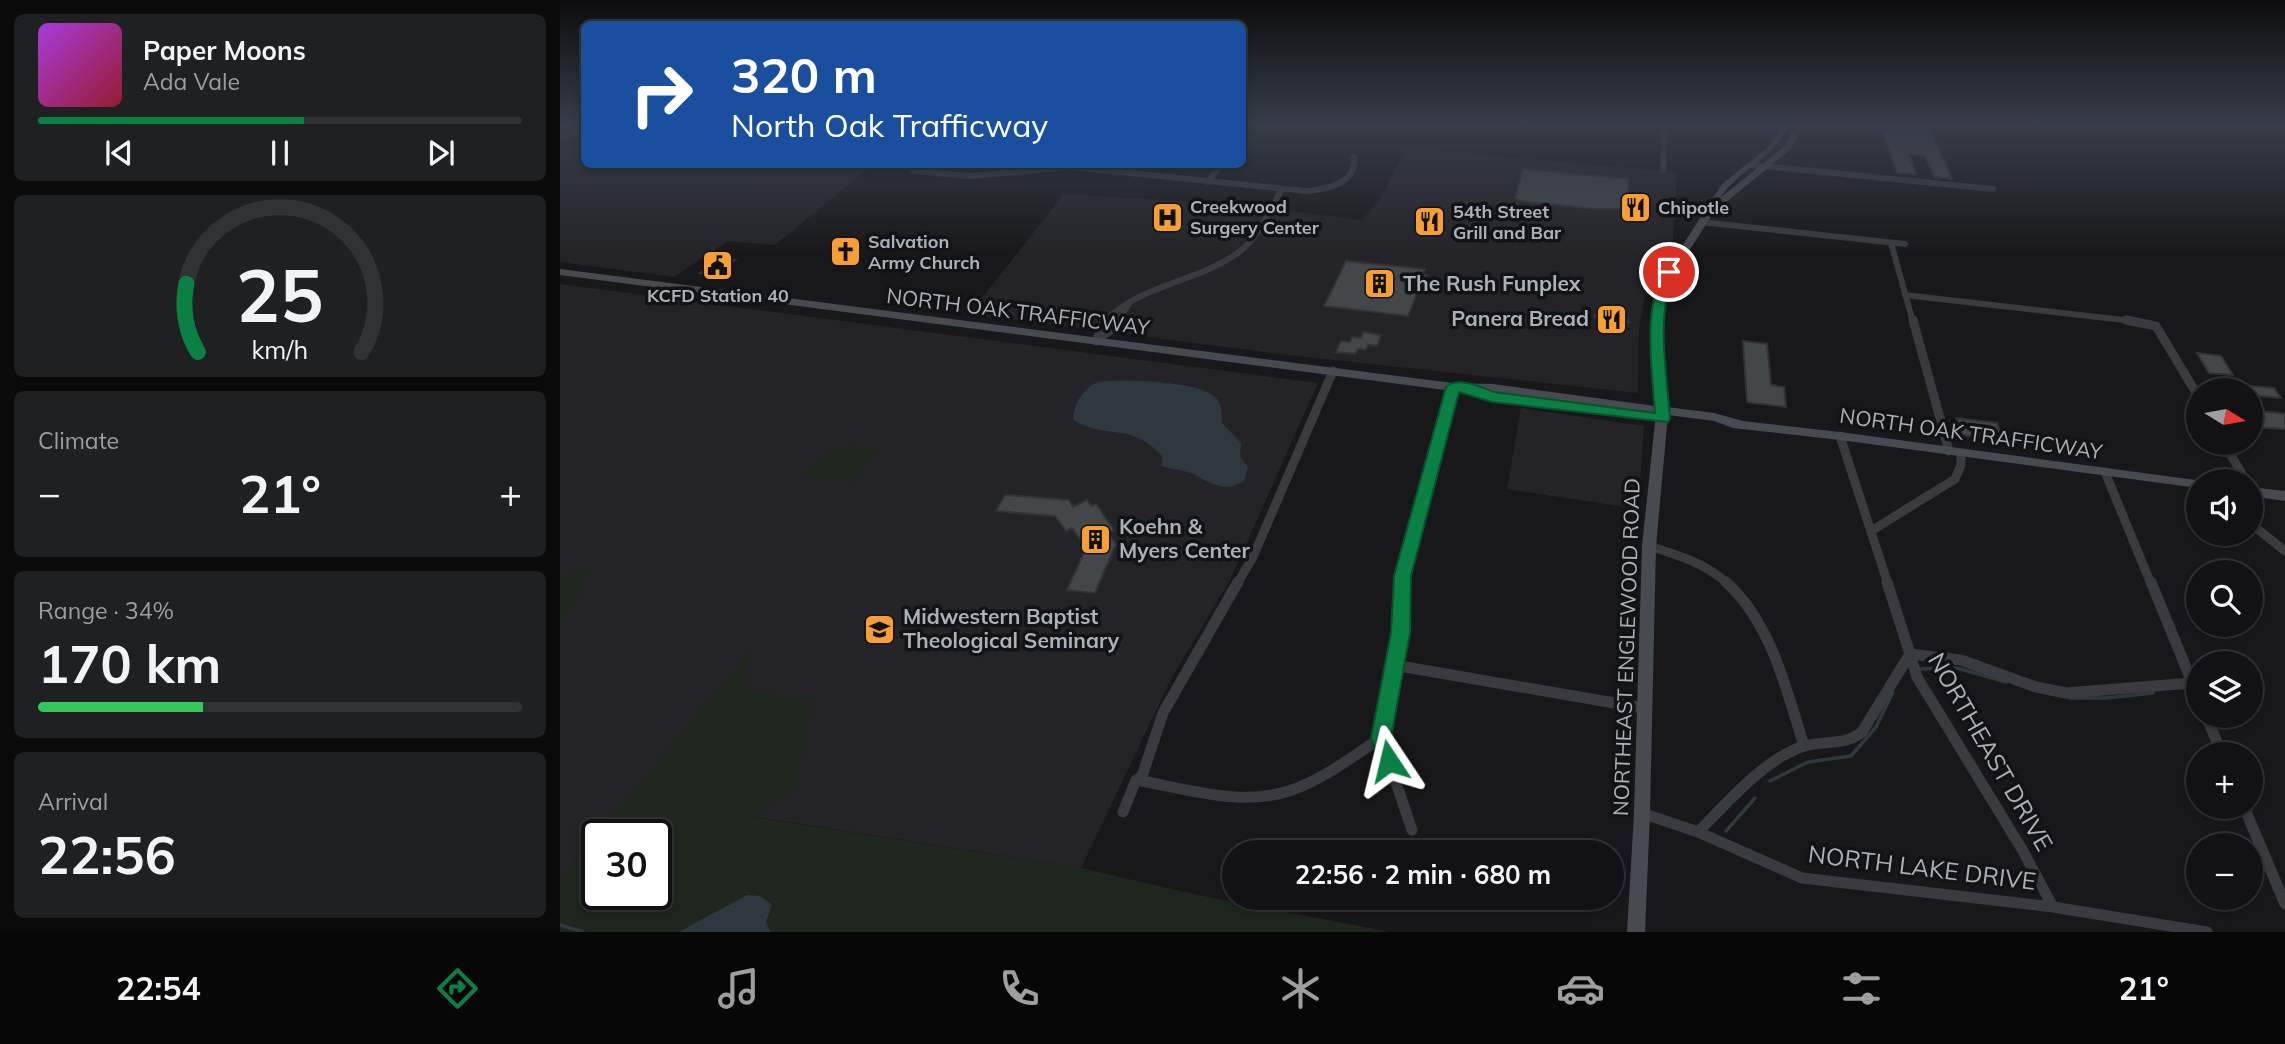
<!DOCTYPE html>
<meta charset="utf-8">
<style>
:root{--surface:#121214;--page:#1f2022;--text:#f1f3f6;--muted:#9c9ea0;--line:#313234;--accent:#0b8043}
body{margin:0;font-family:Mulish,sans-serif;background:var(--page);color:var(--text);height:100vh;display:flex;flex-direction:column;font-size:26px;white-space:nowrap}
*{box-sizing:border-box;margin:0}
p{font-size:23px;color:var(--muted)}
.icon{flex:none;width:38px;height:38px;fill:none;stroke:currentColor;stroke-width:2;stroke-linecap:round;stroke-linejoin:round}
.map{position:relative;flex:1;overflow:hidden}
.details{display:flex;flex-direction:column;gap:14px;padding:14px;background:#0a0a0b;width:560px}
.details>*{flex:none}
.banner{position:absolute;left:21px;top:21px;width:665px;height:147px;border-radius:10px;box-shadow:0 4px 10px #0003,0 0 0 2px var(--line);background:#1a4fa0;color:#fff;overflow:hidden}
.needle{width:46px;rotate:101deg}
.controls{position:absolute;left:1626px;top:378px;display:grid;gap:14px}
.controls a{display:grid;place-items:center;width:77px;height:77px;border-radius:50%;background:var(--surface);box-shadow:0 4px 10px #0003,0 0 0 2px var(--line);font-size:35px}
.speed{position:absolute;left:21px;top:819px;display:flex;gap:14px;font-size:35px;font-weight:700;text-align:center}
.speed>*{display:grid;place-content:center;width:91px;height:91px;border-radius:50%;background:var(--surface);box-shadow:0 4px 10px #0003,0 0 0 2px var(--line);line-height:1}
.speed .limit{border:4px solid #111;border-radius:10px;background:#fff;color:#111}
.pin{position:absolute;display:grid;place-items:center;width:60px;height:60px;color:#fff;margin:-30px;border:4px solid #fff;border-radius:50%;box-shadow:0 2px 7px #0007}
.me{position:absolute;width:77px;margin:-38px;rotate:350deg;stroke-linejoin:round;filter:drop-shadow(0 0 5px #0008)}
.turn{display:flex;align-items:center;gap:24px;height:147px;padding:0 35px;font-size:32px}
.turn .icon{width:91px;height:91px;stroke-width:2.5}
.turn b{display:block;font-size:49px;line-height:60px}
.big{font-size:52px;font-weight:700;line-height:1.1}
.details .tile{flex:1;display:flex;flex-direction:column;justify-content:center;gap:10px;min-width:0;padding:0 24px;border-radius:10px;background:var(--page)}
.details .dial{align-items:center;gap:0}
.dial svg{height:182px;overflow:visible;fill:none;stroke:var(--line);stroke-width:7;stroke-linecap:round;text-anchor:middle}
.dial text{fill:var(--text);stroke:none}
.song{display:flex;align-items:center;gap:21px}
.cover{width:84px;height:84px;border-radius:10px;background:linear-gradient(135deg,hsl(280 70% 55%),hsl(350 70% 35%))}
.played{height:7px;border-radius:4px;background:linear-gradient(90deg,var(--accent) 55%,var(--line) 55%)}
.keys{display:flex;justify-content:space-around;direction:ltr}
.heat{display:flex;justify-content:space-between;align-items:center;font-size:38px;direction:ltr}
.charge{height:10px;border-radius:5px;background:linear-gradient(90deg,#34c759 34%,var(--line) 0)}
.trip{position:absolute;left:662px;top:840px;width:402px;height:70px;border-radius:35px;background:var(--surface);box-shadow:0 4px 10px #0003,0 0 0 2px var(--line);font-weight:700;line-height:70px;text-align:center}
.tabs{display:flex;height:112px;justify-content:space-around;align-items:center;background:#070708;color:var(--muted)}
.tabs .icon{width:49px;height:49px}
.tabs .selected{color:var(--accent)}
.tabs b{font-size:32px;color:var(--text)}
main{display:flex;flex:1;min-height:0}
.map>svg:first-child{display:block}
.built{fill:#242428}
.green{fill:#1e261e}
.water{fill:#2e393f}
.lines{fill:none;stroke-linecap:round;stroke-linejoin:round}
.stream{stroke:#2e393f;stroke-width:3.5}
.building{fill:#44474a;stroke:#323337;stroke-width:2}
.minor-far2{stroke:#393b40;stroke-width:6}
.minor-far1{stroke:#393b40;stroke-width:9}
.minor{stroke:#393b40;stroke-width:11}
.secondary{fill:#474a50;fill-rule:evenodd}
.route{fill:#0b8043;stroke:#07532c;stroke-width:2}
.labels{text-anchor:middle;stroke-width:7;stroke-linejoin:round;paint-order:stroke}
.far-poi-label{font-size:18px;font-weight:bold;fill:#aab1ba;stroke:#131315;text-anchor:start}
.poi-label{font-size:21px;font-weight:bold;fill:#aab1ba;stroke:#131315;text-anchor:start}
.street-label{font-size:21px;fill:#aab1ba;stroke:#131315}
.near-street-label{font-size:24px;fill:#aab1ba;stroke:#131315}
</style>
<main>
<section class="details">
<div class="tile">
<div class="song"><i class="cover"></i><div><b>Paper Moons</b><p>Ada Vale</p></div></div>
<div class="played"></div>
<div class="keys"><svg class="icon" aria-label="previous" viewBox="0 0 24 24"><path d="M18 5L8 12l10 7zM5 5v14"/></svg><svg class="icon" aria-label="pause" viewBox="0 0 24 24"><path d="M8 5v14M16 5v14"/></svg><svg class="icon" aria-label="next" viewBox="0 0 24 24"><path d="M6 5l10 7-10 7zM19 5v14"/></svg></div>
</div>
<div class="tile dial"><svg viewBox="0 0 100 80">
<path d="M14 69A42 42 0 1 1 86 69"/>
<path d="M14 69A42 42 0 0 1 9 39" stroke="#0b8043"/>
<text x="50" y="56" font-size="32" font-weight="700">25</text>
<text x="50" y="72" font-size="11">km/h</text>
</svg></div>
<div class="tile"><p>Climate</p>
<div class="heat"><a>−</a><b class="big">21°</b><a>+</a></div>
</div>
<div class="tile"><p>Range · 34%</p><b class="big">170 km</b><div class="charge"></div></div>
<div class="tile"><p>Arrival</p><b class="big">22:56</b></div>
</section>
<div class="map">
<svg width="1725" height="932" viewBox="0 0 1725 932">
<rect width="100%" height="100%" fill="#18181a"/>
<g class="built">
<polygon points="24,141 24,164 313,165 215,245 168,241 114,277 0,262 0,147"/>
<polygon points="846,149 1117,172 1113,239 1087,281 1079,329 1078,393 719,354 409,314 504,194 679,205 802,220 819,201"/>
<polygon points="0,284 758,383 670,580 611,679 521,868 70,797 0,879"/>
<polygon points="961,408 1084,426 1078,509 947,489"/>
</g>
<g class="green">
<path d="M294,445L321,450L292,483L242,475C260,458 269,449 294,445Z"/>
<polygon points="29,565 31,569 11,611 0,621 0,577"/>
<polygon points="191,648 186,689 254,701 235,789 194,817 521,868 638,895 830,932 0,932 0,879 37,835 37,894 96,894 96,835 37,835"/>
</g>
<g class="water">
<path d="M538,382C563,379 638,381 655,397C662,404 662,414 662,423L681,443L680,457L688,467L684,481C662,494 651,482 631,473C622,470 611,469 602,466V456C571,421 546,440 513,420C514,404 523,388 538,382Z"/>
<polygon points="187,895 200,896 212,905 206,922 211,932 119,932"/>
</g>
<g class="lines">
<g class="stream">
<polyline points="1360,669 1397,668 1446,682"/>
<polyline points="1510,698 1546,698 1593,693"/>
<polyline points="1210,781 1248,762 1291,756 1316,727 1333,692"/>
<polyline points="1166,831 1195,798"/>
<polyline points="0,925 23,932"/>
</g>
</g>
<g class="building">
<polygon points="1343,125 1361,125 1373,135 1392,179 1374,177 1365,156 1349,154 1356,174 1337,173 1322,129 1350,131"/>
<polygon points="963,169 1069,179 1066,209 1035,209 960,201 955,198"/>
<polygon points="161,258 175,260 153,276 140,273"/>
<polygon points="786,261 865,269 863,274 867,275 861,294 857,293 848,316 764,306"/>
<polygon points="1055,309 1070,322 1049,329 1034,316"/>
<polygon points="803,332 821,335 817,346 808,345 806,350 798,349 795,354 776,352 781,341 790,342 792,337 801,338"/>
<polygon points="1183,341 1207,344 1211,385 1224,387 1226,407 1187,402"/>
<polygon points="1637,353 1661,356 1673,375 1649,373"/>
<polygon points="1690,386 1714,388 1721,398 1690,395"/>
<polygon points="1690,410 1725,414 1725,429 1690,427"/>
<polygon points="1396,418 1437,423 1443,440 1402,435"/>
<polygon points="445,495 509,500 513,507 527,500 532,506 536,504 554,530 548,533 556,544 535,593 507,590 526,548 512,528 506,531 495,516 436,511"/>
</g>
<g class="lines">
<g class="minor-far2">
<polyline points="0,138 24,130"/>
<polyline points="1192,165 1433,189"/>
<polyline points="1103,170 1105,125"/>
<path d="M354,171L410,176L511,167L747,191C768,189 797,183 794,157"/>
<polyline points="648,182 661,164"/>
<polyline points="1141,222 1345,244"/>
<polyline points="1331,243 1353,322"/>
<polyline points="1345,295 1581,322"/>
<path d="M544,322C582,283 637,283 679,252C699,237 710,210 722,189"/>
<polyline points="557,322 570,302"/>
</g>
<g class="minor-far1">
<polyline points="1353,320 1389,451"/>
<polyline points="1566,320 1596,326 1638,396"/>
<polyline points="536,341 546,320"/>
<polyline points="536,341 552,329 558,320"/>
<polyline points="1280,436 1328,584"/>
<polyline points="1664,443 1686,481"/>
<polyline points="1545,472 1591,584"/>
<polyline points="1690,523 1725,551"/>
<polyline points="1311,531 1395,479 1401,465 1401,453"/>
<path d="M1089,546C1118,555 1145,563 1168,584"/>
<polyline points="677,584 693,557 773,371"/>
<polyline points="842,584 893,387"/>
</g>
<g class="minor">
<polyline points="842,582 841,633 821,738 852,830"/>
<path d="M1166,582C1212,624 1226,689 1244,746"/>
<polyline points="1591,582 1638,697"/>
<polyline points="834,665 1083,708"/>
<polyline points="1646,716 1662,754"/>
<polyline points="582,776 603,713 678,582"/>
<path d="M582,776V781C630,790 683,807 732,790C764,779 793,756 821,738"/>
<polyline points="1684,807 1725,904"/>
<polyline points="563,812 576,780 582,776"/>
<polyline points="1082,813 1138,832 1242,878 1493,907 1647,932"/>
<path d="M1138,832C1167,803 1204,759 1244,746C1265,740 1285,746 1302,732L1350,654L1327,582"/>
<polyline points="1493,907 1463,851 1357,677 1350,654 1401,660 1476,687 1506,693 1632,683"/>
</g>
<g class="secondary">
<path d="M1222,125H1230C1212,160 1180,168 1160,198L1225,146L1236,125H1244L1231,149L1154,212L1107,285L1102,339L1107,407L1154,413L1183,421L1280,432L1643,481H1638V488L1280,440L1173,428L1154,421L1108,415L1096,546L1090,813L1085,932H1067L1074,813L1082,546L1096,413L928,391L1079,411L1085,415L1079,419L931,401L913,394L911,391H893L0,275V269L893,383L933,384L1095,406L1092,339L1097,285L1162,184L1207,148L1216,137Z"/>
<polygon points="1690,487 1725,491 1725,501 1690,496"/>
</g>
</g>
<linearGradient id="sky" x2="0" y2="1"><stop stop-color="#0d0d0e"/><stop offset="0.49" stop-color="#373d49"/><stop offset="1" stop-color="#373d49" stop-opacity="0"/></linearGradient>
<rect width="1725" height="255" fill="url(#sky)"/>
<path class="route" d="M1109,269L1115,272C1095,312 1107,375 1110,419L1108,422L932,402L899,392L851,576L850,633L831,738L839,761L836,768L829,771L822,768L811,738L831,633L834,576L886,387C898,376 920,387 934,392L1095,413C1092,370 1082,307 1105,270Z"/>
<defs>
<symbol id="restaurant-square" viewBox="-11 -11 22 22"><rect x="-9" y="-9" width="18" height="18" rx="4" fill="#f79f34" stroke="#131315"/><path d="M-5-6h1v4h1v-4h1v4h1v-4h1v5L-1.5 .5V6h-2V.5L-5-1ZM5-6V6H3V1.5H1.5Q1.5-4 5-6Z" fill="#111"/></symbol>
<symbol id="hospital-square" viewBox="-11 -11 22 22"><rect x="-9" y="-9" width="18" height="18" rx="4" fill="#f79f34" stroke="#131315"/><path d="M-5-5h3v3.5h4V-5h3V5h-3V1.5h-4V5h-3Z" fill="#111"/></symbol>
<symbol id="church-square" viewBox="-11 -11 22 22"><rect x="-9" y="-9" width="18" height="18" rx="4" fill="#f79f34" stroke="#131315"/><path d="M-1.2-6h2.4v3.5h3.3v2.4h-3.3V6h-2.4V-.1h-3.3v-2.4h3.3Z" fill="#111"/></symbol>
<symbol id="civic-square" viewBox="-11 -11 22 22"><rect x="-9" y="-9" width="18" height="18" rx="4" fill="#f79f34" stroke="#131315"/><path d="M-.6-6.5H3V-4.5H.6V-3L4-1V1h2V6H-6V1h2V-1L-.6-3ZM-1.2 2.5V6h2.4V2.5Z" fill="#111"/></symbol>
<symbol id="building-square" viewBox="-11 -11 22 22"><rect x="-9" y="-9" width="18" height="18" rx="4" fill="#f79f34" stroke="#131315"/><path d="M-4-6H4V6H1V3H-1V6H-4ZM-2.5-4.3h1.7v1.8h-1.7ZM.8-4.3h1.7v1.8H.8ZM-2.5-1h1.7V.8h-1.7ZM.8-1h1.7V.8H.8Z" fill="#111"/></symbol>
<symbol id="university-square" viewBox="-11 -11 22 22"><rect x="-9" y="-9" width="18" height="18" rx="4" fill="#f79f34" stroke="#131315"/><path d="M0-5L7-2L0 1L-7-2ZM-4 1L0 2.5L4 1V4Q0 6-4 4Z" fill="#111"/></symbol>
</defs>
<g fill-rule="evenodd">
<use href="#restaurant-square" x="1058" y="190" width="35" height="35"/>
<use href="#hospital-square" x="590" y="200" width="35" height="35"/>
<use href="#restaurant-square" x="852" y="204" width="35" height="35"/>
<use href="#church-square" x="268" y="234" width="35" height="35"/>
<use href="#civic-square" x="140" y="248" width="35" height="35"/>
<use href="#building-square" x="802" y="266" width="35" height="35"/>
<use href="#restaurant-square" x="1034" y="302" width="35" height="35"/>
<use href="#building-square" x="518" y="522" width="35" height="35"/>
<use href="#university-square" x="302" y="612" width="35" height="35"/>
</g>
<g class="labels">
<g class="far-poi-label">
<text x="630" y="213">Creekwood<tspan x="630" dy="21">Surgery Center</tspan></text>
<text x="1098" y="214">Chipotle</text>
<text x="893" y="218">54th Street<tspan x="893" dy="21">Grill and Bar</tspan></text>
<text x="308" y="248">Salvation<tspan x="308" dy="21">Army Church</tspan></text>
<text x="158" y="302" text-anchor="middle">KCFD Station 40</text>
</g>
<g class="poi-label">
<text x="843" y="291">The Rush Funplex</text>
<text x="1029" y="326" text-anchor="end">Panera Bread</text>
<text x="559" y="534">Koehn &amp;<tspan x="559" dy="24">Myers Center</tspan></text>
<text x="343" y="624">Midwestern Baptist<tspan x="343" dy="24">Theological Seminary</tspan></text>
</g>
<g class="street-label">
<text transform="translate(458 312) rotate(7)" y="7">NORTH OAK TRAFFICWAY</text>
<text transform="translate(1411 434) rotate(8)" y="7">NORTH OAK TRAFFICWAY</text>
<text transform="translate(1067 647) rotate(-88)" y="7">NORTHEAST ENGLEWOOD ROAD</text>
</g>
<g class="near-street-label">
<text transform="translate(1430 752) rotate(60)" y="8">NORTHEAST DRIVE</text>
<text transform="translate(1362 868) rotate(7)" y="8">NORTH LAKE DRIVE</text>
</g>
</g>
</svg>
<div class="controls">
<a><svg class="needle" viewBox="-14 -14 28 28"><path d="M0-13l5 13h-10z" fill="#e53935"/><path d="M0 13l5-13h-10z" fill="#9c9ea0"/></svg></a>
<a><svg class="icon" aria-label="sound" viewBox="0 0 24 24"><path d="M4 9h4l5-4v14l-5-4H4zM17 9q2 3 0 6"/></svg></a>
<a><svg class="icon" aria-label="search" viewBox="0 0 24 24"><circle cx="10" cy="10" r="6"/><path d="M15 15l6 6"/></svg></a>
<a><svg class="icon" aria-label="layers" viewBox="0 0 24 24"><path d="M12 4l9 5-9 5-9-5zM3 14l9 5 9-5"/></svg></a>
<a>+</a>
<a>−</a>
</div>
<div class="speed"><div class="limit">30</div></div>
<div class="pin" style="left:1109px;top:272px;background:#d93025"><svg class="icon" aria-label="arrive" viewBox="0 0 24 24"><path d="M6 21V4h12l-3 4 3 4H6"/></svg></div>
<svg class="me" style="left:829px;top:761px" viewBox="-20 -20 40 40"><path d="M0-17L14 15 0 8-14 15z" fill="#0b8043" stroke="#fff" stroke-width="4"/></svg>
<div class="trip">22:56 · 2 min · 680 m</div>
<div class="banner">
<div class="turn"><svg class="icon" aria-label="right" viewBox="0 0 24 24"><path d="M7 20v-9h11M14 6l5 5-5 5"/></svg><div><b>320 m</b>North Oak Trafficway</div></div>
</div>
</div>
</main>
<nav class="tabs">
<b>22:54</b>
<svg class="icon selected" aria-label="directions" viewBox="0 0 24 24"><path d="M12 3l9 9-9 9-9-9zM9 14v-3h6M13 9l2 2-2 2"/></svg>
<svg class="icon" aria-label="music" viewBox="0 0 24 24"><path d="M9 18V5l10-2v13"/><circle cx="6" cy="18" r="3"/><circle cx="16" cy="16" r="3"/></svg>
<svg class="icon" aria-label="phone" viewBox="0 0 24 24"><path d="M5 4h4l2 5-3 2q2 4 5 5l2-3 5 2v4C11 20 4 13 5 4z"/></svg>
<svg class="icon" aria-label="climate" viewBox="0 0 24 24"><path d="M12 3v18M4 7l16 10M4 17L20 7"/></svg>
<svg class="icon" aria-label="car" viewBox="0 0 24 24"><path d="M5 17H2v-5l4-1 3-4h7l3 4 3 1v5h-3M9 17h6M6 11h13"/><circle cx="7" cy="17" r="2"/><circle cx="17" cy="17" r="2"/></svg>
<svg class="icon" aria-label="filters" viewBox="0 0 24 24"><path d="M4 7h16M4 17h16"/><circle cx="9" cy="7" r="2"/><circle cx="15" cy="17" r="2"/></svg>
<b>21°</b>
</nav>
